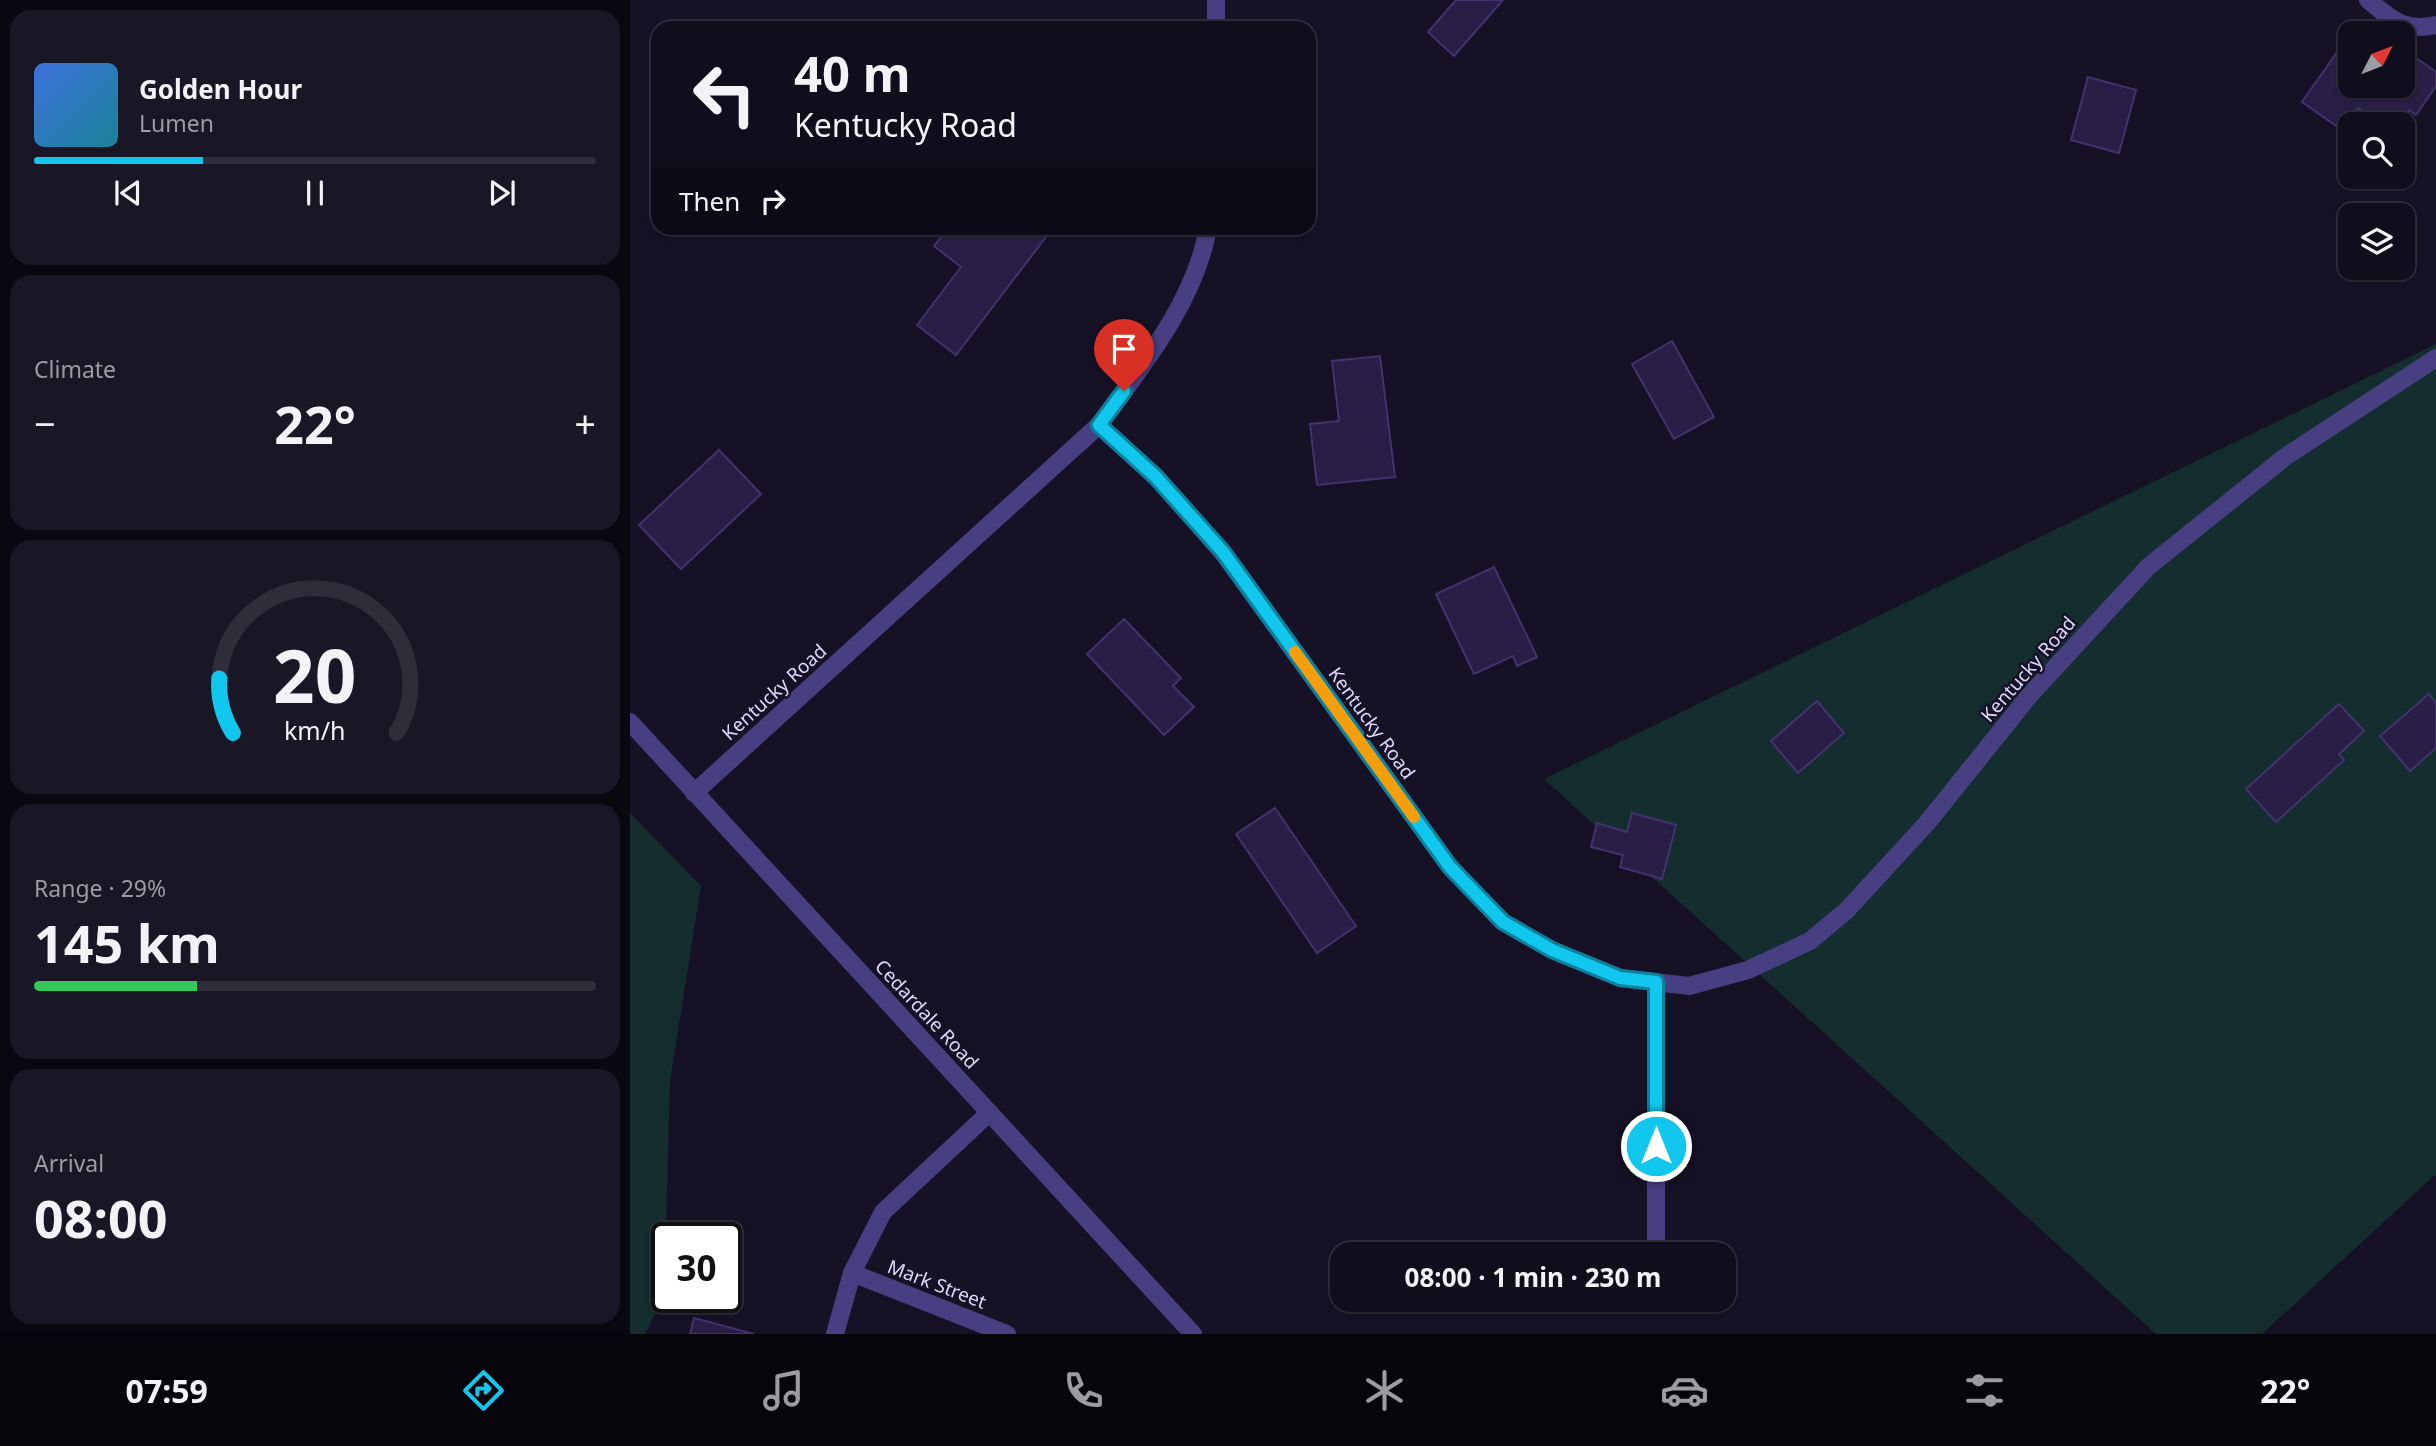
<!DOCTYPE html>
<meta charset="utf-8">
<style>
:root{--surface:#100d1c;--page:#191625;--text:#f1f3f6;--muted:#9c9ca3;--line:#302d3b;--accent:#12c7ee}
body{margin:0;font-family:"Noto Sans",sans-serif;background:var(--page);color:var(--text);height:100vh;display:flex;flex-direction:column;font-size:26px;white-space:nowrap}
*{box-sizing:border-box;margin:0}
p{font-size:23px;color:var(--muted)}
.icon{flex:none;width:38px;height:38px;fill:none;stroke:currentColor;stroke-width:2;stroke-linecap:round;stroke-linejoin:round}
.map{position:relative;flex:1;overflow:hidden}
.details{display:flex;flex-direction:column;gap:10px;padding:10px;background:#09070f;width:630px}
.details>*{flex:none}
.hud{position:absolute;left:21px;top:21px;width:665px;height:214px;border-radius:21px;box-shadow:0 2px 5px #0004,0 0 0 2px var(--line);background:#100d1c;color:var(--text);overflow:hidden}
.needle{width:46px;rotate:48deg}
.fabs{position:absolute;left:1708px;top:21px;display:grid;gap:14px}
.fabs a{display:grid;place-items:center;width:77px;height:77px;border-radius:14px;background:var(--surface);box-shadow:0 2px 5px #0004,0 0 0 2px var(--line);font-size:35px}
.speed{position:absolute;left:21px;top:1222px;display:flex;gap:14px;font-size:35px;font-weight:700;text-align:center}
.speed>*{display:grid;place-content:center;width:91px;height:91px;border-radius:50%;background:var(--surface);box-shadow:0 2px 5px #0004,0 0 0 2px var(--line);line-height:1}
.speed .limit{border:4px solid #111;border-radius:10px;background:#fff;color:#111}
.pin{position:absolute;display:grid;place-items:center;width:60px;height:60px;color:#fff;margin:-72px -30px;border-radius:50% 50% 50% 0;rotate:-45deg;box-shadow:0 0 7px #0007}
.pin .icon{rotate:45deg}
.me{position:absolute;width:77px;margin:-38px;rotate:0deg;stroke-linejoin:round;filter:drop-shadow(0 0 5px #0008)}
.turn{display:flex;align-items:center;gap:24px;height:147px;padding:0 28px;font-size:32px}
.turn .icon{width:91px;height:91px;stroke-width:2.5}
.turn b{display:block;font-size:49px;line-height:60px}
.then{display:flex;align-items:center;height:66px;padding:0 28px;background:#0003;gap:14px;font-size:26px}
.big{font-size:52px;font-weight:700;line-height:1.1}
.details .card{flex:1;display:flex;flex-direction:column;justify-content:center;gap:10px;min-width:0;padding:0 24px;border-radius:21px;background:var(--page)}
.details .dial{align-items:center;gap:0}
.dial svg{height:182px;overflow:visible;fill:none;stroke:var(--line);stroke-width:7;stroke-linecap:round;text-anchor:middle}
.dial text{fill:var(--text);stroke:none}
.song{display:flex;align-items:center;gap:21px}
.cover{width:84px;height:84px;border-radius:10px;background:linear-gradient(135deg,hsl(220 70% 55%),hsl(190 70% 35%))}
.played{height:7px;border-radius:4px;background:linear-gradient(90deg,var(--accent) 30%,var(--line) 30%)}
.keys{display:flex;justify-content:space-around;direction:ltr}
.heat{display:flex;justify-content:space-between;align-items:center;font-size:38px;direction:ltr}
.charge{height:10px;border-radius:5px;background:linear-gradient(90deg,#34c759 29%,var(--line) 0)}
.trip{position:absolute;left:700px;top:1242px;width:406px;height:70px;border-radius:21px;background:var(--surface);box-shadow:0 2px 5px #0004,0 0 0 2px var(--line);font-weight:700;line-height:70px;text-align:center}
.menu{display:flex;height:112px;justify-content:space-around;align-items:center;background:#06050b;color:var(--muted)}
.menu .icon{width:49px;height:49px}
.menu .current{color:var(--accent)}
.menu b{font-size:32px;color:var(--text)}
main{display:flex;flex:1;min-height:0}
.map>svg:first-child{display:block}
.green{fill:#142e2f}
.building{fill:#291e45;stroke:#43326f;stroke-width:2}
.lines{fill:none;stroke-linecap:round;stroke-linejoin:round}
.minor{stroke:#473f81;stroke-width:18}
.route-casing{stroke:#0c819b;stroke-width:18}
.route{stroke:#12c7ee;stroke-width:12}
.slow{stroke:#f59e0b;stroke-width:12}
.labels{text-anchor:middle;stroke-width:5;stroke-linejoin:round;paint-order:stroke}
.street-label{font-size:19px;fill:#dfd8fc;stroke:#161125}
</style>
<main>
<section class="details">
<div class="card">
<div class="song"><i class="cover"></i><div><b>Golden Hour</b><p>Lumen</p></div></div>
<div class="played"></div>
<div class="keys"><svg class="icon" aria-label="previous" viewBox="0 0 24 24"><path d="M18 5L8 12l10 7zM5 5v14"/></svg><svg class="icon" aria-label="pause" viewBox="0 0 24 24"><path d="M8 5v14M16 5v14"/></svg><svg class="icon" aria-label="next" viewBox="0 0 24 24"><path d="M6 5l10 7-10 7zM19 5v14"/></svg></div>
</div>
<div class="card"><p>Climate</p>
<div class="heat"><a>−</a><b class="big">22°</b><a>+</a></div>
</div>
<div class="card dial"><svg viewBox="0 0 100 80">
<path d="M14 69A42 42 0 1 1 86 69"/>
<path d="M14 69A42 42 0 0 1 8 45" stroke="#12c7ee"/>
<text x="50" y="56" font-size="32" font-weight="700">20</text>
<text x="50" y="72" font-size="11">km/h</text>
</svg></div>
<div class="card"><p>Range · 29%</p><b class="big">145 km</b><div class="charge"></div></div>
<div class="card"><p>Arrival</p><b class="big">08:00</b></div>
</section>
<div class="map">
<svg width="1806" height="1334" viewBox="0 0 1806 1334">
<rect width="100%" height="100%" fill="#161125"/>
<g class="green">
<polygon points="1806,344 1806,1174 1632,1334 1526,1334 914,779"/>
<polygon points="0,813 71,886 40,1081 34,1297 15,1334 0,1334"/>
</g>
<g class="building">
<polygon points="826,0 873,0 824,56 798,32"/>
<polygon points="1719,35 1720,86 1773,86 1773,49 1806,72 1806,86 1786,115 1779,110 1769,124 1752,124 1728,108 1712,130 1672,102"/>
<polygon points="1458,77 1506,90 1489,153 1441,140"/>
<polygon points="318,228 404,228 416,237 326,355 287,325 331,267 304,246"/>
<polygon points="1042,341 1084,417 1044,439 1002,364"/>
<polygon points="750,356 765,477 687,485 680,424 709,421 702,361"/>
<polygon points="89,450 131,494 51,569 9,525"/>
<polygon points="864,567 907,657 887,666 883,656 844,674 806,594"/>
<polygon points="494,619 551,678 543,686 564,707 534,735 457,654"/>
<polygon points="1799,694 1806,703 1806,748 1780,771 1750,736"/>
<polygon points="1187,701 1214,733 1168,773 1141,741"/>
<polygon points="1709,704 1734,731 1709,754 1714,760 1646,822 1616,789"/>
<polygon points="645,808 726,926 687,953 606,834"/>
<polygon points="1002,813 1046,825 1032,879 990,867 993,855 961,847 967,823 997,832"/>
<polygon points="64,1318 124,1334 60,1334"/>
</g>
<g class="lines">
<g class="minor">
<path d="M1738,0C1763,20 1773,32 1806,25"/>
<polyline points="586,28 586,0"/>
<polyline points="469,425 526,477 593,553 820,867 873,922 922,950 991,978 1059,986 1118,970 1180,941 1217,910 1297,823 1399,696 1519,566 1655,457 1806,358"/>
<polyline points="0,722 563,1334"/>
<path d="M64,793L469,425C512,366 565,302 578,228"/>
<polyline points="1026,1255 1026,982"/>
<polyline points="222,1273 377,1334"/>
<polyline points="205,1334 222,1273 253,1212 359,1113"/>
</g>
</g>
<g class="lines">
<defs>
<polyline id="route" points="494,391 469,425 526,477 593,552 820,867 873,922 922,950 990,978 1026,982 1026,1146"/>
</defs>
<use href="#route" class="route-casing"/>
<use href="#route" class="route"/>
<polyline class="slow" points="665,652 784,817"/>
</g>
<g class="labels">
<g class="street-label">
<text transform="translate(1398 669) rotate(-49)" y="7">Kentucky Road</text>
<text transform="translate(144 692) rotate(-42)" y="7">Kentucky Road</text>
<text transform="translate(742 723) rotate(54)" y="7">Kentucky Road</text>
<text transform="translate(297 1014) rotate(47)" y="7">Cedardale Road</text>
<text transform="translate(307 1284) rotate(21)" y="7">Mark Street</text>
</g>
</g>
</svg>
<div class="fabs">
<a><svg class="needle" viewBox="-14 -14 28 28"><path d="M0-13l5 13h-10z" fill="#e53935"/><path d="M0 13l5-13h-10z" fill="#9c9ca3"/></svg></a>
<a><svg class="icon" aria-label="search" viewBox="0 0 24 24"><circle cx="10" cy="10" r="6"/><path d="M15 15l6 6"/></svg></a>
<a><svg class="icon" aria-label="layers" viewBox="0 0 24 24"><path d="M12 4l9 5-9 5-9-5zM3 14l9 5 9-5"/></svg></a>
</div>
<div class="speed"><div class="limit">30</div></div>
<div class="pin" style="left:494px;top:391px;background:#d93025"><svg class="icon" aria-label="arrive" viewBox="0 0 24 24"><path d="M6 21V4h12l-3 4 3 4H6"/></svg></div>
<svg class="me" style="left:1026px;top:1146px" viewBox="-20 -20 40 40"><circle r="17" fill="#12c7ee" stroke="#fff" stroke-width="3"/><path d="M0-11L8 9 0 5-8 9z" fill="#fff"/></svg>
<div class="trip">08:00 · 1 min · 230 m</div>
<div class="hud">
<div class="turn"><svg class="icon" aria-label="left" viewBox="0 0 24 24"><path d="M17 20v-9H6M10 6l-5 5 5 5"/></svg><div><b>40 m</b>Kentucky Road</div></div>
<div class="then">Then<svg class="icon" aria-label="right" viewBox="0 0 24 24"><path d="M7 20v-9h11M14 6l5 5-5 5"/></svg></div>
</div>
</div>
</main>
<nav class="menu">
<b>07:59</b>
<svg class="icon current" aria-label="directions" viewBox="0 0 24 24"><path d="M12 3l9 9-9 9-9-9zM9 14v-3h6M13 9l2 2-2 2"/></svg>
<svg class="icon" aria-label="music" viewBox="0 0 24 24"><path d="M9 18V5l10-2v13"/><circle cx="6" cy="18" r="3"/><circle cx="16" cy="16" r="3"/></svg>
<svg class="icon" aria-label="phone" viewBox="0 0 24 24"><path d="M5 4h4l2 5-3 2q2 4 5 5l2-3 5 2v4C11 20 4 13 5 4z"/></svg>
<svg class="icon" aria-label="climate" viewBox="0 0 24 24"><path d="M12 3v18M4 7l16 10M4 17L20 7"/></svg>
<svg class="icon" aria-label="car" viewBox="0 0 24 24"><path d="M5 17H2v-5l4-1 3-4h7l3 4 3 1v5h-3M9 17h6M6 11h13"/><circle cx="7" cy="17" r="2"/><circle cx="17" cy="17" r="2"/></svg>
<svg class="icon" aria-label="filters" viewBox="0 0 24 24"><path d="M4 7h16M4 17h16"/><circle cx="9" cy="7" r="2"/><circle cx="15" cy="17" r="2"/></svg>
<b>22°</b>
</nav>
